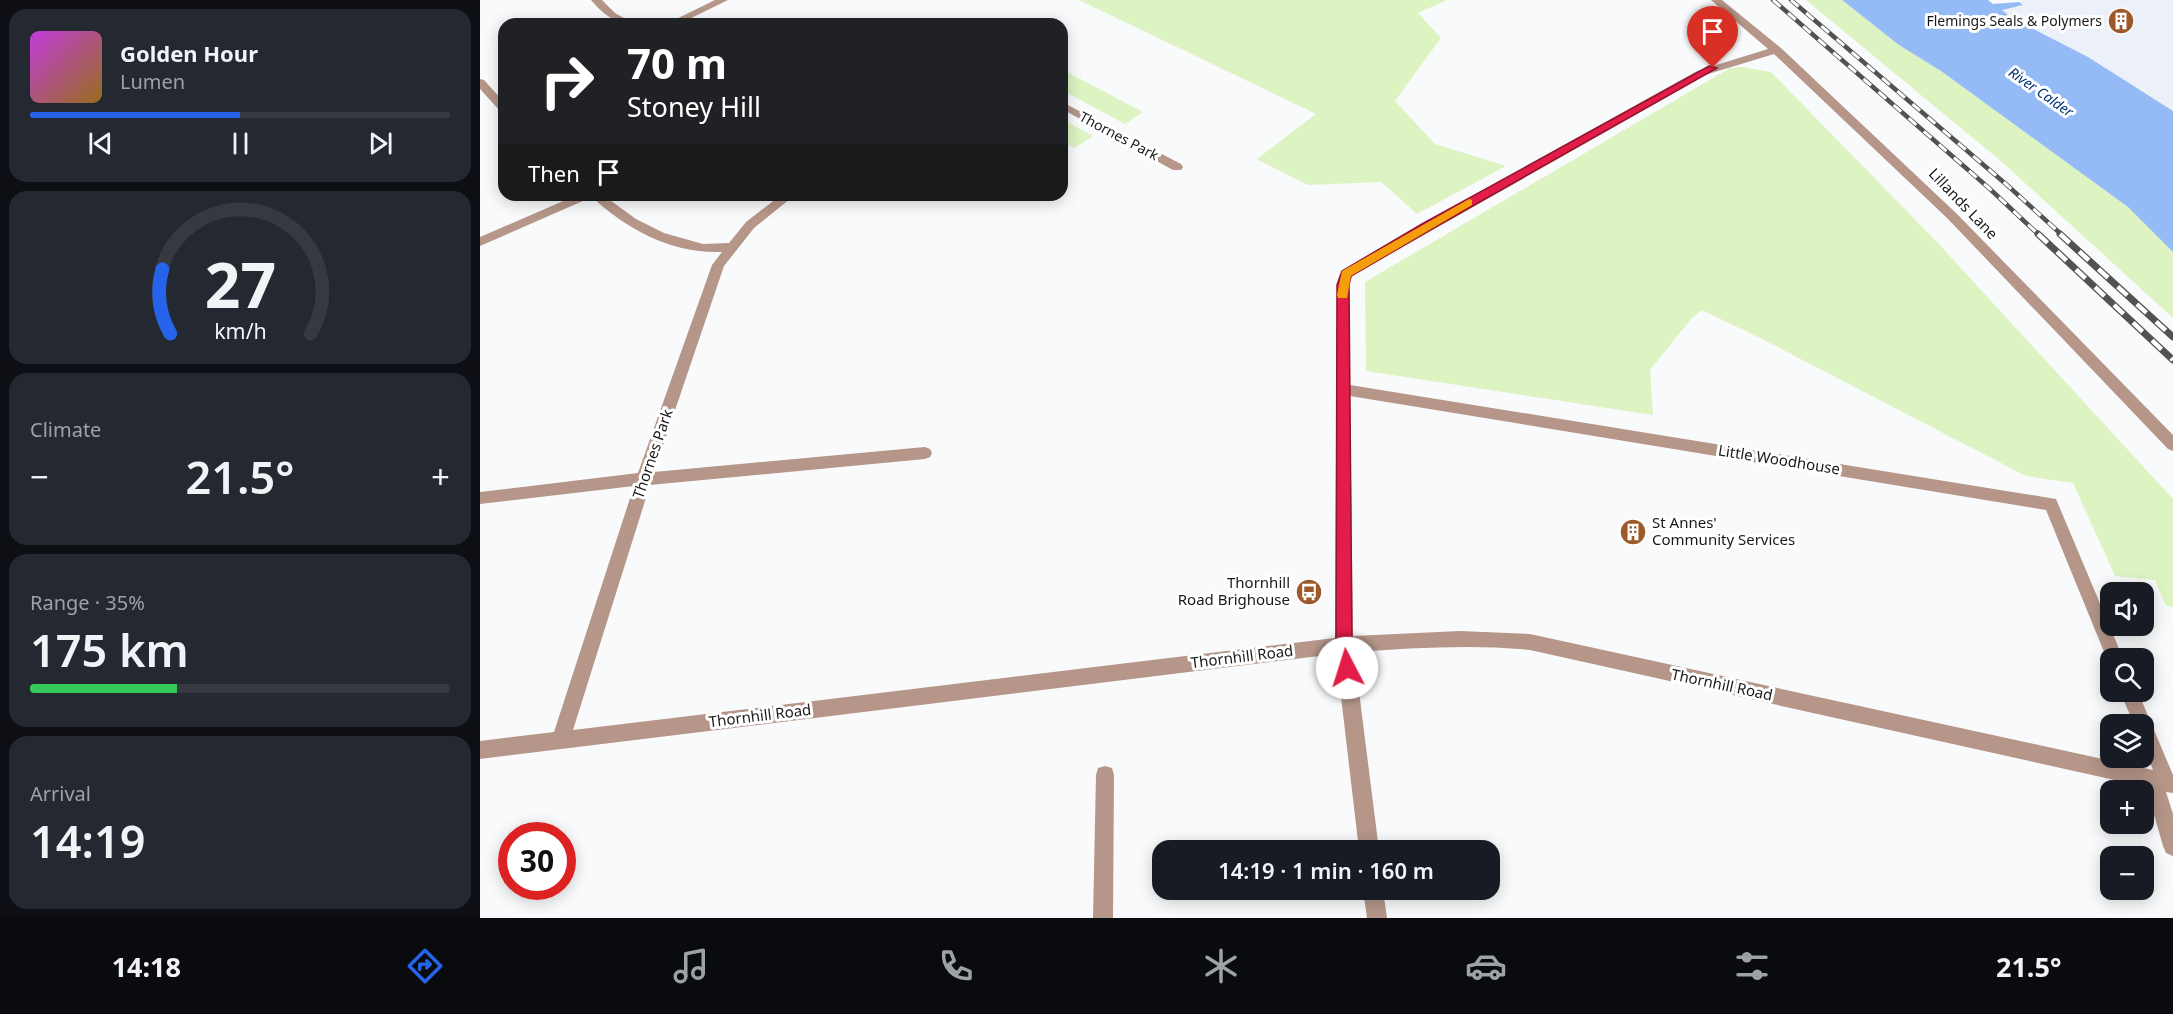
<!DOCTYPE html>
<meta charset="utf-8">
<style>
:root{--surface:#171b24;--page:#242831;--text:#f1f3f6;--muted:#9ea1a6;--line:#363941;--accent:#2563eb}
body{margin:0;font-family:"Noto Sans",sans-serif;background:var(--page);color:var(--text);height:100vh;display:flex;flex-direction:column;font-size:22px;white-space:nowrap}
*{box-sizing:border-box;margin:0}
p{font-size:20px;color:var(--muted)}
.icon{flex:none;width:33px;height:33px;fill:none;stroke:currentColor;stroke-width:2;stroke-linecap:round;stroke-linejoin:round}
.map{position:relative;flex:1;overflow:hidden}
.sheet{display:flex;flex-direction:column;gap:9px;padding:9px;background:#0d0f14;width:480px}
.sheet>*{flex:none}
.top-card{position:absolute;left:18px;top:18px;width:570px;height:183px;border-radius:18px;box-shadow:0 3px 15px #0003;background:#202124;color:#fff;overflow:hidden}
.controls{position:absolute;left:1620px;top:582px;display:grid;gap:12px}
.controls a{display:grid;place-items:center;width:54px;height:54px;border-radius:12px;background:var(--surface);box-shadow:0 3px 15px #0003;font-size:30px}
.speed{position:absolute;left:18px;top:822px;display:flex;gap:12px;font-size:30px;font-weight:700;text-align:center}
.speed>*{display:grid;place-content:center;width:78px;height:78px;border-radius:50%;background:var(--surface);box-shadow:0 3px 15px #0003;line-height:1}
.speed .limit{border:9px solid #d22;background:#fff;color:#111}
.pin{position:absolute;display:grid;place-items:center;width:51px;height:51px;color:#fff;margin:-62px -26px;border-radius:50% 50% 50% 0;rotate:-45deg;box-shadow:0 0 6px #0007}
.pin .icon{rotate:45deg}
.me{position:absolute;width:66px;margin:-33px;rotate:355deg;stroke-linejoin:round;filter:drop-shadow(0 0 4px #0008)}
.turn{display:flex;align-items:center;gap:21px;height:126px;padding:0 30px;font-size:27px}
.turn .icon{width:78px;height:78px;stroke-width:2.5}
.turn b{display:block;font-size:42px;line-height:51px}
.then{display:flex;align-items:center;height:57px;padding:0 30px;background:#0003;gap:12px;font-size:22px}
.big{font-size:45px;font-weight:600;line-height:1.1}
.sheet .widget{flex:1;display:flex;flex-direction:column;justify-content:center;gap:9px;min-width:0;padding:0 21px;border-radius:18px;background:var(--page)}
.sheet .dial{align-items:center;gap:0}
.dial svg{height:156px;overflow:visible;fill:none;stroke:var(--line);stroke-width:7;stroke-linecap:round;text-anchor:middle}
.dial text{fill:var(--text);stroke:none}
.song{display:flex;align-items:center;gap:18px}
.cover{width:72px;height:72px;border-radius:9px;background:linear-gradient(135deg,hsl(290 70% 55%),hsl(40 70% 35%))}
.played{height:6px;border-radius:3px;background:linear-gradient(90deg,var(--accent) 50%,var(--line) 50%)}
.keys{display:flex;justify-content:space-around;direction:ltr}
.heat{display:flex;justify-content:space-between;align-items:center;font-size:33px;direction:ltr}
.charge{height:9px;border-radius:4px;background:linear-gradient(90deg,#34c759 35%,var(--line) 0)}
.trip{position:absolute;left:672px;top:840px;width:348px;height:60px;border-radius:18px;background:var(--surface);box-shadow:0 3px 15px #0003;font-weight:600;line-height:60px;text-align:center}
.tabs{display:flex;height:96px;justify-content:space-around;align-items:center;background:#090b0e;color:var(--muted)}
.tabs .icon{width:42px;height:42px}
.tabs .on{color:var(--accent)}
.tabs b{font-size:27px;color:var(--text)}
main{display:flex;flex:1;min-height:0}
.map>svg:first-child{display:block}
.built{fill:#ecf0f8}
.green{fill:#ddf3c2}
.water{fill:#94bbf5}
.lines{fill:none;stroke-linecap:round;stroke-linejoin:round}
.lane{fill:#b59689;fill-rule:evenodd}
.street{fill:#b59689;fill-rule:evenodd}
.rail-far1-casing{stroke:#525253;stroke-width:4.5}
.rail-casing{stroke:#525253;stroke-width:7}
.rail-far1{stroke:#fff;stroke-width:3;stroke-dasharray:10;stroke-linecap:butt}
.rail{stroke:#fff;stroke-width:4.5;stroke-dasharray:13;stroke-linecap:butt}
.route{fill:#e11d48;stroke:#92132f;stroke-width:1.5}
.slow{fill:#f59e0b}
.labels{text-anchor:middle;stroke-width:6;stroke-linejoin:round;paint-order:stroke}
.far-poi-label{font-size:14px;fill:#191919;stroke:#fff;text-anchor:end}
.far-water-label{font-size:14px;font-style:italic;fill:#003273;stroke:#fff}
.far-street-label{font-size:14px;fill:#191919;stroke:#fff}
.street-label{font-size:15px;fill:#191919;stroke:#fff}
.poi-label{font-size:15px;fill:#191919;stroke:#fff;text-anchor:start}
</style>
<main>
<section class="sheet">
<div class="widget">
<div class="song"><i class="cover"></i><div><b>Golden Hour</b><p>Lumen</p></div></div>
<div class="played"></div>
<div class="keys"><svg class="icon" aria-label="previous" viewBox="0 0 24 24"><path d="M18 5L8 12l10 7zM5 5v14"/></svg><svg class="icon" aria-label="pause" viewBox="0 0 24 24"><path d="M8 5v14M16 5v14"/></svg><svg class="icon" aria-label="next" viewBox="0 0 24 24"><path d="M6 5l10 7-10 7zM19 5v14"/></svg></div>
</div>
<div class="widget dial"><svg viewBox="0 0 100 80">
<path d="M14 69A42 42 0 1 1 86 69"/>
<path d="M14 69A42 42 0 0 1 10 36" stroke="#2563eb"/>
<text x="50" y="56" font-size="32" font-weight="700">27</text>
<text x="50" y="72" font-size="11">km/h</text>
</svg></div>
<div class="widget"><p>Climate</p>
<div class="heat"><a>−</a><b class="big">21.5°</b><a>+</a></div>
</div>
<div class="widget"><p>Range · 35%</p><b class="big">175 km</b><div class="charge"></div></div>
<div class="widget"><p>Arrival</p><b class="big">14:19</b></div>
</section>
<div class="map">
<svg width="1693" height="918" viewBox="0 0 1693 918">
<rect width="100%" height="100%" fill="#f9fafb"/>
<polygon class="built" points="1542,0 1693,0 1693,111 1608,57 1532,18 1521,9 1542,6 1539,2"/>
<g class="green">
<polygon points="599,0 967,0 938,13 961,38 915,101 955,144 1026,166 937,214 901,182 828,185 777,159 836,114"/>
<polygon points="1326,0 1362,0 1419,45 1461,71 1648,207 1693,252 1693,318 1522,162"/>
<polygon points="1262,67 1291,72 1456,241 1693,499 1693,607 1686,606 1675,580 1635,576 1593,483 1546,476 1284,340 1222,310 1211,319 1170,370 1173,415 886,371 885,282 1250,68"/>
<polygon points="583,70 663,112 645,124 582,90"/>
<polygon points="582,119 613,136 594,148 582,141"/>
</g>
<polygon class="water" points="1362,0 1508,0 1513,4 1539,2 1543,5 1522,10 1532,18 1608,57 1693,111 1693,252 1648,207 1461,71 1419,45"/>
<g class="lines">
<polygon class="lane" points="625,766 632,768 634,775 633,918 613,918 616,775 618,768"/>
<g class="street">
<path d="M111,0H122L135,13L154,24C135,24 123,14 111,0Z"/>
<polygon points="235,0 248,0 199,24 186,24"/>
<path d="M1231,0H1242L1301,48L1476,213L1693,435V451L1688,449L1467,218L1294,54L1225,75L872,276L869,285L870,385L1576,499L1643,658H1630L1629,664L1566,510L870,396L873,636L980,631L1050,634L1673,770L1664,747V724H1654L1640,692H1658L1693,775V793L1686,792L1693,814V856L1686,853L1683,846L1666,787L1050,650C991,644 933,648 874,652L899,850H879L856,654L0,759V741L74,732L154,486L0,504V492L158,473L232,265L242,252C193,254 147,230 112,197L0,246V237L97,195H123L156,219L184,233L223,244L249,243L266,222L301,195H315L274,228L244,266L174,472L445,447L450,449L452,453L450,457L445,459L170,485L93,730L855,638L857,285L860,274L942,224L1217,71L1288,49Z"/>
<polygon points="0,79 4,80 24,102 24,112 20,111 0,89"/>
<polygon points="582,102 701,164 703,167 701,170 693,170 582,109"/>
<polygon points="883,890 903,890 907,918 887,918"/>
</g>
<defs>
<g id="rail-far1">
<polyline points="1293,0 1510,189 1559,235"/>
<polyline points="1311,0 1527,185 1582,235"/>
</g>
<g id="rail">
<polyline points="1558,234 1693,360"/>
<polyline points="1580,234 1693,337"/>
</g>
</defs>
<use href="#rail-far1" class="rail-far1-casing"/>
<use href="#rail" class="rail-casing"/>
<use href="#rail-far1" class="rail-far1"/>
<use href="#rail" class="rail"/>
</g>
<polygon class="route" points="1229,66 1237,68 950,230 871,276 869,285 872,645 875,668 872,673 867,675 861,673 856,645 857,285 862,271 942,224"/>
<polygon class="slow" points="989,199 992,200 992,205 871,276 867,298 858,298 857,295 862,271"/>
<defs>
<symbol id="building-disc" viewBox="-11 -11 22 22"><circle r="9.5" fill="#9d592a" stroke="#fff"/><path d="M-4-6H4V6H1V3H-1V6H-4ZM-2.5-4.3h1.7v1.8h-1.7ZM.8-4.3h1.7v1.8H.8ZM-2.5-1h1.7V.8h-1.7ZM.8-1h1.7V.8H.8Z" fill="#fff"/></symbol>
<symbol id="bus-disc" viewBox="-11 -11 22 22"><circle r="9.5" fill="#9d592a" stroke="#fff"/><path d="M-5-6H5V4H4V6H2V4H-2V6H-4V4H-5ZM-3.5-4V0h7V-4ZM-3.5 1.2v1.5H-2V1.2ZM2 1.2v1.5H3.5V1.2Z" fill="#fff"/></symbol>
</defs>
<g fill-rule="evenodd">
<use href="#building-disc" x="1626" y="6" width="30" height="30"/>
<use href="#building-disc" x="1138" y="517" width="30" height="30"/>
<use href="#bus-disc" x="814" y="577" width="30" height="30"/>
</g>
<g class="labels">
<g class="far-poi-label">
<text x="1622" y="26">Flemings Seals &amp; Polymers</text>
</g>
<g class="far-water-label">
<text transform="translate(1561 92) rotate(35)" y="5">River Calder</text>
</g>
<g class="far-street-label">
<text transform="translate(639 136) rotate(28)" y="5">Thornes Park</text>
</g>
<g class="street-label">
<text transform="translate(1483 204) rotate(46)" y="5">Lillands Lane</text>
<text transform="translate(173 454) rotate(-71)" y="5">Thornes Park</text>
<text transform="translate(1299 460) rotate(9)" y="5">Little Woodhouse</text>
<text transform="translate(762 657) rotate(-7)" y="5">Thornhill Road</text>
<text transform="translate(1242 685) rotate(12)" y="5">Thornhill Road</text>
<text transform="translate(280 716) rotate(-7)" y="5">Thornhill Road</text>
</g>
<g class="poi-label">
<text x="1172" y="528">St Annes'<tspan x="1172" dy="17">Community Services</tspan></text>
<text x="810" y="588" text-anchor="end">Thornhill<tspan x="810" dy="17">Road Brighouse</tspan></text>
</g>
</g>
</svg>
<div class="controls">
<a><svg class="icon" aria-label="sound" viewBox="0 0 24 24"><path d="M4 9h4l5-4v14l-5-4H4zM17 9q2 3 0 6"/></svg></a>
<a><svg class="icon" aria-label="search" viewBox="0 0 24 24"><circle cx="10" cy="10" r="6"/><path d="M15 15l6 6"/></svg></a>
<a><svg class="icon" aria-label="layers" viewBox="0 0 24 24"><path d="M12 4l9 5-9 5-9-5zM3 14l9 5 9-5"/></svg></a>
<a>+</a>
<a>−</a>
</div>
<div class="speed"><div class="limit">30</div></div>
<div class="pin" style="left:1233px;top:68px;background:#d93025"><svg class="icon" aria-label="arrive" viewBox="0 0 24 24"><path d="M6 21V4h12l-3 4 3 4H6"/></svg></div>
<svg class="me" style="left:867px;top:668px" viewBox="-20 -20 40 40"><circle r="19" fill="#fff"/><path d="M0-13L10 11 0 6-10 11z" fill="#e11d48"/></svg>
<div class="trip">14:19 · 1 min · 160 m</div>
<div class="top-card">
<div class="turn"><svg class="icon" aria-label="right" viewBox="0 0 24 24"><path d="M7 20v-9h11M14 6l5 5-5 5"/></svg><div><b>70 m</b>Stoney Hill</div></div>
<div class="then">Then<svg class="icon" aria-label="arrive" viewBox="0 0 24 24"><path d="M6 21V4h12l-3 4 3 4H6"/></svg></div>
</div>
</div>
</main>
<nav class="tabs">
<b>14:18</b>
<svg class="icon on" aria-label="directions" viewBox="0 0 24 24"><path d="M12 3l9 9-9 9-9-9zM9 14v-3h6M13 9l2 2-2 2"/></svg>
<svg class="icon" aria-label="music" viewBox="0 0 24 24"><path d="M9 18V5l10-2v13"/><circle cx="6" cy="18" r="3"/><circle cx="16" cy="16" r="3"/></svg>
<svg class="icon" aria-label="phone" viewBox="0 0 24 24"><path d="M5 4h4l2 5-3 2q2 4 5 5l2-3 5 2v4C11 20 4 13 5 4z"/></svg>
<svg class="icon" aria-label="climate" viewBox="0 0 24 24"><path d="M12 3v18M4 7l16 10M4 17L20 7"/></svg>
<svg class="icon" aria-label="car" viewBox="0 0 24 24"><path d="M5 17H2v-5l4-1 3-4h7l3 4 3 1v5h-3M9 17h6M6 11h13"/><circle cx="7" cy="17" r="2"/><circle cx="17" cy="17" r="2"/></svg>
<svg class="icon" aria-label="filters" viewBox="0 0 24 24"><path d="M4 7h16M4 17h16"/><circle cx="9" cy="7" r="2"/><circle cx="15" cy="17" r="2"/></svg>
<b>21.5°</b>
</nav>
